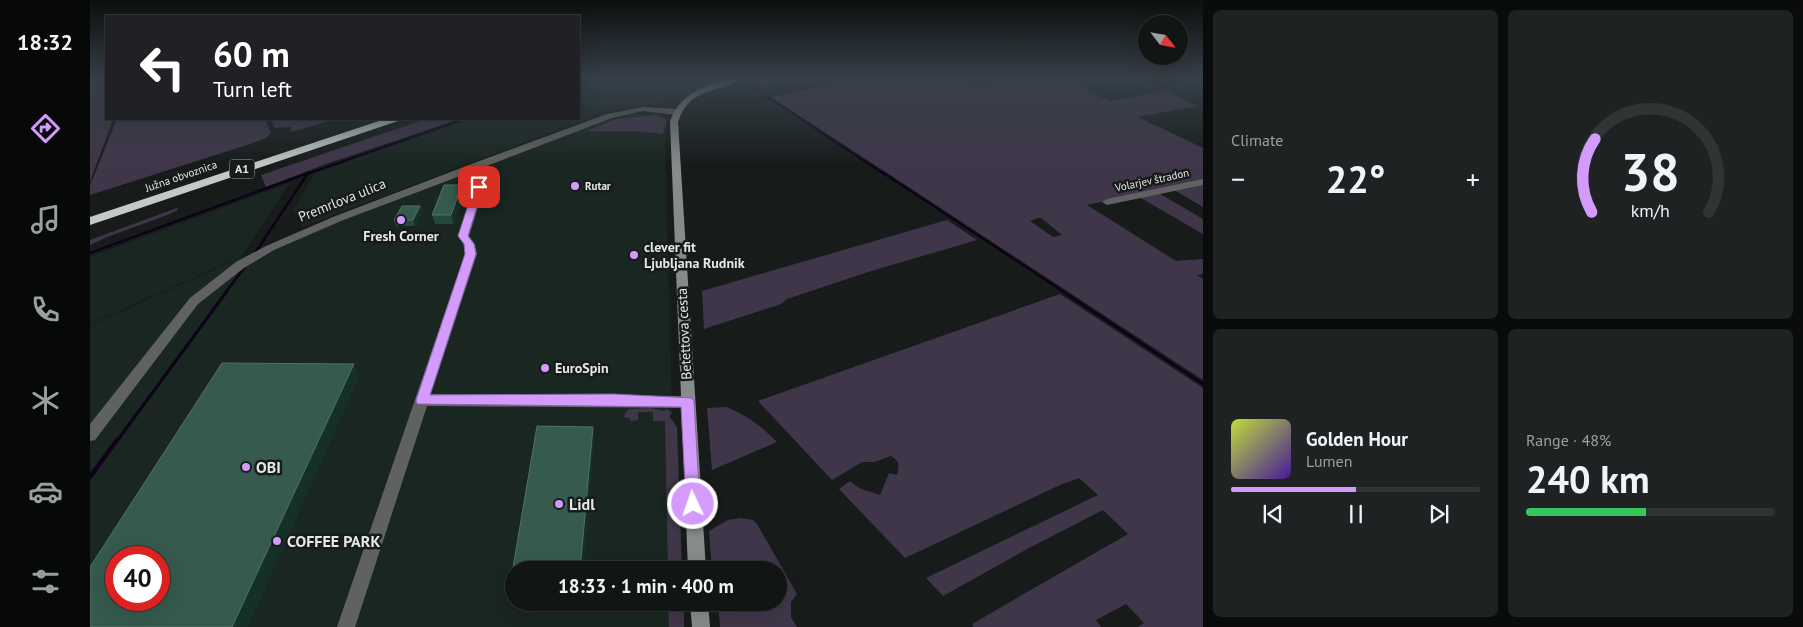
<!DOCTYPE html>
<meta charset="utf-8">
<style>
:root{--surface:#111514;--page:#1e2222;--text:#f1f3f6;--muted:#9c9fa0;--line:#303434;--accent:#d39cfc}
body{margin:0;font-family:"PT Sans",sans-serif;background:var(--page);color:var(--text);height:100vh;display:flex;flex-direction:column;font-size:19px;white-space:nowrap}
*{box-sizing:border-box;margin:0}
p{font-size:16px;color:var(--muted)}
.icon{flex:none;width:28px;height:28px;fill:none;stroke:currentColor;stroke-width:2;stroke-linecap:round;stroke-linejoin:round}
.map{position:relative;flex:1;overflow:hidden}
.panel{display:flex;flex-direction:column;gap:10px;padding:10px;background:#090c0b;width:600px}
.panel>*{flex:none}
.top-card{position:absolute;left:15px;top:15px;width:475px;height:105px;border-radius:0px;box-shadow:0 5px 20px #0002,0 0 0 1px var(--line);background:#202124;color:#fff;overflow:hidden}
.needle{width:32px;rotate:121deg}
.tools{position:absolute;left:1048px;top:15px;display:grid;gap:10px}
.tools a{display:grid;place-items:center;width:50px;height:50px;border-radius:50%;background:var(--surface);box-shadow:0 5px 20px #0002,0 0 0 1px var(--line);font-size:25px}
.speed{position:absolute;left:15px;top:546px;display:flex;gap:10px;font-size:25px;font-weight:700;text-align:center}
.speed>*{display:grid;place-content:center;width:65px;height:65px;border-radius:50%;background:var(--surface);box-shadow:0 5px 20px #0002,0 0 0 1px var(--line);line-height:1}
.speed .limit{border:8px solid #d22;background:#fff;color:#111}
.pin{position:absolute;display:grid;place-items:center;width:42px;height:42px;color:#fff;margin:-21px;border-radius:10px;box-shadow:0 2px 8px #0006}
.me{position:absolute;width:55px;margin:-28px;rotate:357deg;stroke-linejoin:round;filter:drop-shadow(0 0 4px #0008)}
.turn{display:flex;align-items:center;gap:18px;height:105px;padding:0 25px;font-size:22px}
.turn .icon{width:65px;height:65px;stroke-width:2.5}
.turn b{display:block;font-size:35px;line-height:42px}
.big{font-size:38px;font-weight:700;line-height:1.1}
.panel .card{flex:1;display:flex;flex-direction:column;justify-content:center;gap:8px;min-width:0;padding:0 18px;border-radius:8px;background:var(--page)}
.panel .dial{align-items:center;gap:0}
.dial svg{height:130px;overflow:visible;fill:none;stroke:var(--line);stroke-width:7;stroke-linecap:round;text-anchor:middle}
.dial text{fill:var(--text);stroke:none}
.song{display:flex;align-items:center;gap:15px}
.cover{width:60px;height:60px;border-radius:8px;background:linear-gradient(135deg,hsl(70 70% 55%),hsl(260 70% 35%))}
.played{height:5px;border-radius:2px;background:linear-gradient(90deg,var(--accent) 50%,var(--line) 50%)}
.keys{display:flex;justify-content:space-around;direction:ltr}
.heat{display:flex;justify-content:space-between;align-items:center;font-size:28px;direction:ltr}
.charge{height:8px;border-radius:4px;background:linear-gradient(90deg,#34c759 48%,var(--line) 0)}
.panel .tiles{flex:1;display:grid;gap:10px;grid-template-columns:repeat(2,1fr)}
.trip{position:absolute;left:415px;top:561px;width:282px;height:50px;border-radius:25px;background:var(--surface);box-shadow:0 5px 20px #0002,0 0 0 1px var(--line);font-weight:700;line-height:50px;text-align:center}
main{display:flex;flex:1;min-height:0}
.dock{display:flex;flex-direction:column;width:90px;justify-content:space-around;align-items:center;background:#070808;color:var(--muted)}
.dock .icon{width:35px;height:35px}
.dock .active{color:var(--accent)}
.dock b{font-size:22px;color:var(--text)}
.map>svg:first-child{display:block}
.built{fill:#1a2621;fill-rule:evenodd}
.green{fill:#403649;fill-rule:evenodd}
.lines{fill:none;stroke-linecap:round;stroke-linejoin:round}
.stream-far3{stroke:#0e0218;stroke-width:2}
.stream-far2{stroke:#0e0218;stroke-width:2.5}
.stream-far1{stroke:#0e0218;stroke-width:3}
.stream{stroke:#0e0218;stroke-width:4.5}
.street{fill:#606261;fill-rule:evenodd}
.secondary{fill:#878c8a;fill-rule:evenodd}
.highway{fill:#c2c9c6;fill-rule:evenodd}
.wall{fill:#21493c}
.shaded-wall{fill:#143027}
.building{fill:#365a4e;stroke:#517066;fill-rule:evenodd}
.route{fill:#d39cfc;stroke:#8965a4}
.poi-dot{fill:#d39cfc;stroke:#171c1a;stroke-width:2}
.labels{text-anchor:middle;stroke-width:5;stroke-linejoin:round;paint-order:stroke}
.far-street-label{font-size:11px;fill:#e3e7e5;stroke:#171c1a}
.far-poi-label{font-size:11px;font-weight:bold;fill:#e3e7e5;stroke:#171c1a;text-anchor:start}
.shield{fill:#171c1a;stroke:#a6aaa8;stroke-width:1}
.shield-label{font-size:12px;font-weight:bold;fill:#e3e7e5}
.street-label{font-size:14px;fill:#e3e7e5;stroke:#171c1a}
.poi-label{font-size:14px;font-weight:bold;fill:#e3e7e5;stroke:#171c1a;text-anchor:start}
.near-poi-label{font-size:16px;font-weight:bold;fill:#e3e7e5;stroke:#171c1a;text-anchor:start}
</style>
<main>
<nav class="dock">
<b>18:32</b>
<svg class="icon active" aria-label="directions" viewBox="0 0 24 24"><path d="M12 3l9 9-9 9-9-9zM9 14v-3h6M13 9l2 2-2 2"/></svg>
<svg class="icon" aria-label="music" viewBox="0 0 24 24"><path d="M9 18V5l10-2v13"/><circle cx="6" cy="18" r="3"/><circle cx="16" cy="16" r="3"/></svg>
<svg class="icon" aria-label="phone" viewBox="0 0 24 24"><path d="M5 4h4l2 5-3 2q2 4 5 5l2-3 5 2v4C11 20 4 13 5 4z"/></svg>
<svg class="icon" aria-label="climate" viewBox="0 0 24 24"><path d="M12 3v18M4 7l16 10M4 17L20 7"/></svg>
<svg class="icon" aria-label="car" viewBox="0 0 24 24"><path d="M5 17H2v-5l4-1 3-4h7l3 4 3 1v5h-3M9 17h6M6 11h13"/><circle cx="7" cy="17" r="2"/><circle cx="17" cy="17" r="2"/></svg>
<svg class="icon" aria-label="filters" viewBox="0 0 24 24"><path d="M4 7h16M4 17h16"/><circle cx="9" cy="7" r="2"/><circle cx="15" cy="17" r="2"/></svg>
</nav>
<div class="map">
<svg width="1113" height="627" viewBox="0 0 1113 627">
<rect width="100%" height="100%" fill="#171c1a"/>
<g class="built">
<polygon points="515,78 637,78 612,87 589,102 529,108 501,117 213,227 203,210 225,173 371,122 382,119 489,119 489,86"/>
<path d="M548,114H566L578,118L575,134L582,413L579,416L585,423L587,430L592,570H424V602L594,603V627H0V325L192,239L525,117ZM26,558H69V600H26Z"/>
<polygon points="199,183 152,256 0,324 0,257"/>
</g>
<g class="green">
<polygon points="0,78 16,78 16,119 23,119 0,182"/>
<path d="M773,78H852L847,80L849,81L862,78L886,88L935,78H974L1019,101L1077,91L1107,106L1048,117L1113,148V180L997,205L1086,261L1113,259V274L1107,275L1113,279V380L681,97ZM948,218H951L972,235L963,237L940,221Z"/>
<polygon points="565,115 577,120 573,134 545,131 496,131 527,119"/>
<polygon points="27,119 175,119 181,133 176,138 157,145 0,195 0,185"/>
<polygon points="181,119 245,119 202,132 200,127 185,128"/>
<polygon points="336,119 370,119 236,164 176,187 171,175"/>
<polygon points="1113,183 1113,207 1084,190"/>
<polygon points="1067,192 1113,219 1113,234 1049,197"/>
<polygon points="87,208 88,210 80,214 17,237 0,245 0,240"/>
<polygon points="857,220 887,240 778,272 697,299 691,304 614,329 612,291"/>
<path d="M970,294L1113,388V627H1048L1054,623L1036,604L1006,620L1011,627H884L882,624L1038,534L1013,510L939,548L853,596L836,578L1008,495L989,478L970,485L815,558L749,489L760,481L769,488L790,495L799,473L807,475C809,465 810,461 801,456L784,462H772L742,480L668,401Z"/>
<path d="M636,407C657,415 671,426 687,442L622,470L617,408Z"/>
<polygon points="561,408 574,411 577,409 582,413 579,416 587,427 592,570 578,570 575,421 563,421 563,412 548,412 548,420 540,421 540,418 534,417 535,413 539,409"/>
<polygon points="650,518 663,520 667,524 707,594 701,602 701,617 707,627 630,627 628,603 689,602 689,570 622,570 619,531 638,520"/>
<polygon points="578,603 594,603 594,627 579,627"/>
</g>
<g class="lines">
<g class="stream-far3">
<polyline points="653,78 669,91 794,174"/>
<polyline points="489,82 501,78"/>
<polyline points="217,174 374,119"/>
</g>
<g class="stream-far2">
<polyline points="792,172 974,292"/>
<polyline points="0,253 221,172"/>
<polyline points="165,253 218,173"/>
<polyline points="136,292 157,264"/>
</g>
<g class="stream-far1">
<polyline points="972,291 1113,384"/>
<polyline points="27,441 137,291"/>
</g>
<polyline class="stream" points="0,477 27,440"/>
<g class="street">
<polygon points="659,78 677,81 708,78 676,85"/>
<polygon points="553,107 586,109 590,112 586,115 553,111 522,118 394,167 399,172 379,236 385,244 387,254 341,394 597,396 602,398 604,402 602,406 597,408 337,406 265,627 247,627 375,254 374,244 368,236 389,172 386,170 251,221 184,250 154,268 108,304 5,440 0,441 0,424 100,298 146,262 176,246 243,217 384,163 517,114"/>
<polygon points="1113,179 1113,185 1017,205 1012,202 1017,199"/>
</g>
<g class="secondary">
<path d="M640,78H654C628,94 600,86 588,122L616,570H598L580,122C589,94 614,86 640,78Z"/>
<polygon points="600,602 618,602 620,627 602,627"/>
</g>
<polygon class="highway" points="295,119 309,119 308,121 0,225 0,217"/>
</g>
<g class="wall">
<polygon points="372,185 374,194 363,224 345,224 342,215"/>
<polygon points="330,206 332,212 325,226 306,226 304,220"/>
<polygon points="447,426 503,427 504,438 493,570 424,570 424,593 420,585"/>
</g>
<g class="shaded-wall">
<polygon points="372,185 374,194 363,224 361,215"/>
<polygon points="330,206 332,212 325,226 323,220"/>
<polygon points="264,364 270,376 158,627 142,627"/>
<polygon points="503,427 504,438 493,570 490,570"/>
</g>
<g class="building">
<polygon points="354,185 372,185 361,215 342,215"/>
<polygon points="312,206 330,206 323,220 304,220"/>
<path d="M132,363L264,364L142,627H0V567ZM26,558H69V600H26Z"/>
<polygon points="447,426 503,427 490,570 424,570 424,585 420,585"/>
</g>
<linearGradient id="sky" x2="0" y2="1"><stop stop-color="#0d0f0e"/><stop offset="0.47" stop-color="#364049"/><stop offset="1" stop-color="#364049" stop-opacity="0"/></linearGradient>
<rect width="1113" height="166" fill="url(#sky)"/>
<polygon class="route" points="389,184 393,187 378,236 384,244 386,254 340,395 524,394 602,398 604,402 610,504 608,509 603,511 598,509 596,504 591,407 327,404 326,400 375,254 374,244 368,236 384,187"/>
<g class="poi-dot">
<circle cx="485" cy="186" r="5"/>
<circle cx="311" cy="220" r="5"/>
<circle cx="544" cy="255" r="5"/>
<circle cx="455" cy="368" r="5"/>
<circle cx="156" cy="467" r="5"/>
<circle cx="469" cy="504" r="5"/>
<circle cx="187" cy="541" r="5"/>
</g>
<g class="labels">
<g class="far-street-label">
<text transform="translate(91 176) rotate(-19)" y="4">Južna obvoznica</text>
<text transform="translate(1062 180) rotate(-12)" y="4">Volarjev štradon</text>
</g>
<g class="far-poi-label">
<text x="495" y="190">Rutar</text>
</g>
<rect class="shield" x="139.5" y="159.5" width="25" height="19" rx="4"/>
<g class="shield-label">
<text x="152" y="173">A1</text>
</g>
<g class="street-label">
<text transform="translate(252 200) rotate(-22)" y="5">Premrlova ulica</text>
<text transform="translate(594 334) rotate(-93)" y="5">Betettova cesta</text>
</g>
<g class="poi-label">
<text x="311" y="241" text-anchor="middle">Fresh Corner</text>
<text x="554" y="252">clever fit<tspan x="554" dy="16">Ljubljana Rudnik</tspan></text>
<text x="465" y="373">EuroSpin</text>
</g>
<g class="near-poi-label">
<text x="166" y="473">OBI</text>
<text x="479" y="510">Lidl</text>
<text x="197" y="547">COFFEE PARK</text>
</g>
</g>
</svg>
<div class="tools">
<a><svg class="needle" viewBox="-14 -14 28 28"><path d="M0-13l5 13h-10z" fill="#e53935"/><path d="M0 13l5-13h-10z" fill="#9c9fa0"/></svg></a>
</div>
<div class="speed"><div class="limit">40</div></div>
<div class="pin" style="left:389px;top:187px;background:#d93025"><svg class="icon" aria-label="arrive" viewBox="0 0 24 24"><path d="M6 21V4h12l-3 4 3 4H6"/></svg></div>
<svg class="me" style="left:603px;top:504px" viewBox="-20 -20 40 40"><circle r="17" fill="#d39cfc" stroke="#fff" stroke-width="3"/><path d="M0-11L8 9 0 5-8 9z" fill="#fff"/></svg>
<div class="trip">18:33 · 1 min · 400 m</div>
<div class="top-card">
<div class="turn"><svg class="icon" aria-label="left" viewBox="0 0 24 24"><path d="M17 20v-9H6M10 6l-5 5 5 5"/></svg><div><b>60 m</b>Turn left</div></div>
</div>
</div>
<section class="panel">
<div class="tiles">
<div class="card"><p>Climate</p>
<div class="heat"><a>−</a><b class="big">22°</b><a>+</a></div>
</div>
<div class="card dial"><svg viewBox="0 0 100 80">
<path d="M14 69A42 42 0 1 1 86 69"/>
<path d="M14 69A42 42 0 0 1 16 24" stroke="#d39cfc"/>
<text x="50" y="56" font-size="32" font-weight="700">38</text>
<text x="50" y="72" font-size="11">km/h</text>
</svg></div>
<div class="card">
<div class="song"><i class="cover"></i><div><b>Golden Hour</b><p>Lumen</p></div></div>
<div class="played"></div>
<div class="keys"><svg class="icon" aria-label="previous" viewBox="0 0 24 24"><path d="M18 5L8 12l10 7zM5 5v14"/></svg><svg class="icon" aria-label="pause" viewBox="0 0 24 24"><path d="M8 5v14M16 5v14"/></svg><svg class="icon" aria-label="next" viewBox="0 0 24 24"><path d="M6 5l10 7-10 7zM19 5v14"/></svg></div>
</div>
<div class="card"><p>Range · 48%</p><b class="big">240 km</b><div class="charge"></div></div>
</div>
</section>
</main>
